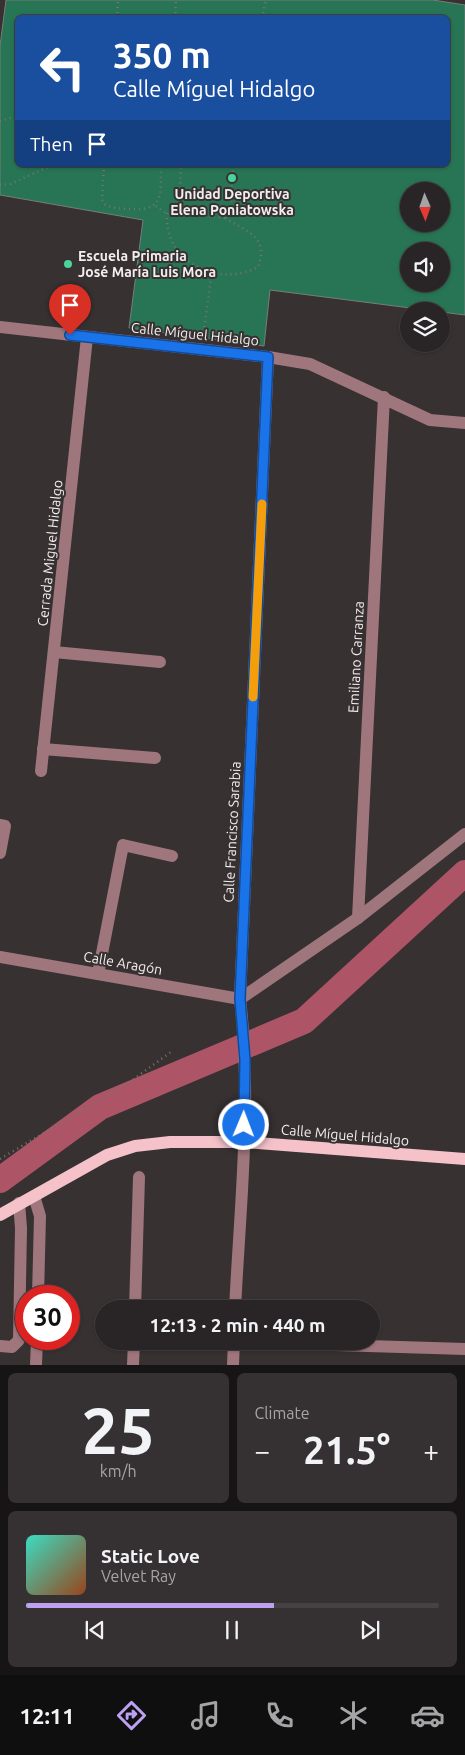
<!DOCTYPE html>
<meta charset="utf-8">
<style>
:root{--surface:#292526;--page:#353132;--text:#f1f3f6;--muted:#a5a5a7;--line:#454243;--accent:#bca0f2}
body{margin:0;font-family:Ubuntu,sans-serif;background:var(--page);color:var(--text);height:100vh;display:flex;flex-direction:column;font-size:19px;white-space:nowrap}
*{box-sizing:border-box;margin:0}
p{font-size:16px;color:var(--muted)}
.icon{flex:none;width:28px;height:28px;fill:none;stroke:currentColor;stroke-width:2;stroke-linecap:round;stroke-linejoin:round}
.map{position:relative;height:1365px;overflow:hidden}
.details{display:flex;flex-direction:column;gap:8px;padding:8px;background:#171415;flex:1}
.details>*{flex:none}
.banner{position:absolute;left:15px;top:15px;width:435px;height:152px;border-radius:8px;box-shadow:0 1px 4px #0004,0 0 0 1px var(--line);background:#1a4fa0;color:#fff;overflow:hidden}
.needle{width:32px;rotate:178deg}
.tools{position:absolute;left:400px;top:182px;display:grid;gap:10px}
.tools a{display:grid;place-items:center;width:50px;height:50px;border-radius:50%;background:var(--surface);box-shadow:0 1px 4px #0004,0 0 0 1px var(--line);font-size:25px}
.speed{position:absolute;left:15px;top:1285px;display:flex;gap:10px;font-size:25px;font-weight:700;text-align:center}
.speed>*{display:grid;place-content:center;width:65px;height:65px;border-radius:50%;background:var(--surface);box-shadow:0 1px 4px #0004,0 0 0 1px var(--line);line-height:1}
.speed .limit{border:8px solid #d22;background:#fff;color:#111}
.pin{position:absolute;display:grid;place-items:center;width:42px;height:42px;color:#fff;margin:-51px -21px;border-radius:50% 50% 50% 0;rotate:-45deg;box-shadow:0 0 5px #0007}
.pin .icon{rotate:45deg}
.me{position:absolute;width:55px;margin:-28px;rotate:1deg;stroke-linejoin:round;filter:drop-shadow(0 0 4px #0008)}
.turn{display:flex;align-items:center;gap:18px;height:105px;padding:0 15px;font-size:22px}
.turn .icon{width:65px;height:65px;stroke-width:2.5}
.turn b{display:block;font-size:35px;line-height:42px}
.then{display:flex;align-items:center;height:48px;padding:0 15px;background:#0003;gap:10px;font-size:19px}
.big{font-size:38px;font-weight:700;line-height:1.1}
.details .tile{flex:1;display:flex;flex-direction:column;justify-content:center;gap:8px;min-width:0;padding:0 18px;border-radius:8px;background:var(--page)}
.details .dial{align-items:center;gap:0}
.dial b{font-size:65px;line-height:1}
.song{display:flex;align-items:center;gap:15px}
.cover{width:60px;height:60px;border-radius:8px;background:linear-gradient(135deg,hsl(170 70% 55%),hsl(20 70% 35%))}
.played{height:5px;border-radius:2px;background:linear-gradient(90deg,var(--accent) 60%,var(--line) 60%)}
.keys{display:flex;justify-content:space-around;direction:ltr}
.heat{display:flex;justify-content:space-between;align-items:center;font-size:28px;direction:ltr}
.details .tiles{flex:1;display:grid;gap:8px;grid-template-columns:1fr 1fr}
.tile:last-child{grid-column:span 2}
.trip{position:absolute;left:95px;top:1300px;width:285px;height:50px;border-radius:25px;background:var(--surface);box-shadow:0 1px 4px #0004,0 0 0 1px var(--line);font-weight:700;line-height:50px;text-align:center}
.tab-bar{display:flex;height:80px;justify-content:space-around;align-items:center;background:#100f0f;color:var(--muted)}
.tab-bar .icon{width:35px;height:35px}
.tab-bar .selected{color:var(--accent)}
.tab-bar b{font-size:22px;color:var(--text)}
.map>svg:first-child{display:block}
.lines{fill:none;stroke-linecap:round;stroke-linejoin:round}
.river{stroke:#ad5567;stroke-width:26}
.building{fill:#277554;stroke:#777e7a;fill-rule:evenodd}
.path{stroke:#797374;stroke-width:2.5;stroke-dasharray:1 4;stroke-linecap:butt}
.minor{stroke:#9f767c;stroke-width:12}
.major{stroke:#f5c2ca;stroke-width:12}
.route-casing{stroke:#114b97;stroke-width:12}
.route{stroke:#1a73e8;stroke-width:9}
.slow{stroke:#f59e0b;stroke-width:9}
.poi-dot{fill:#4cd39b;stroke:#373132;stroke-width:2}
.labels{text-anchor:middle;stroke-width:4;stroke-linejoin:round;paint-order:stroke}
.poi-label{font-size:14px;font-weight:bold;fill:#f2edee;stroke:#373132}
.street-label{font-size:14px;fill:#f2edee;stroke:#373132}
</style>
<div class="map">
<svg width="465" height="1365" viewBox="0 0 465 1365">
<rect width="100%" height="100%" fill="#373132"/>
<g class="lines">
<polyline class="river" points="0,1180 100,1107 304,1021 465,873"/>
</g>
<path class="building" d="M6,0H433L465,5V315L270,290L264,346L129,328L143,220L0,195V46ZM18,18H448V165H18ZM409,191H441V224H409ZM409,251H441V284H409Z"/>
<g class="lines">
<g class="path">
<polyline points="45,16 117,17"/>
<polyline points="117,18 118,0"/>
<polyline points="175,18 176,0"/>
<polyline points="262,18 266,0"/>
<polyline points="0,121 18,116"/>
<path d="M104,165L102,199L104,204C113,209 125,209 135,209C166,210 160,190 161,165"/>
<polyline points="0,185 10,184 53,165"/>
<path d="M156,206C163,212 171,217 179,213L181,165"/>
<path d="M167,213C163,262 219,288 258,267C270,237 246,231 225,218"/>
<polyline points="179,213 225,218 230,213 233,165"/>
<polyline points="203,337 212,271"/>
<polyline points="0,1159 131,1081 171,1052"/>
</g>
<g class="minor">
<polyline points="0,327 268,357 310,364 430,420 465,423"/>
<polyline points="54,652 160,662"/>
<polyline points="43,749 155,758"/>
<polyline points="41,771 87,337"/>
<polyline points="0,825 5,826 0,853"/>
<polyline points="358,918 384,397"/>
<polyline points="0,957 240,999 358,918 465,834"/>
<polyline points="98,974 123,845 172,856"/>
<polyline points="34,1196 40,1216 38,1296"/>
<polyline points="135,1309 139,1177"/>
<path d="M235,1309C240,1206 252,1101 240,999L268,357"/>
<polyline points="234,1342 465,1349"/>
<polyline points="0,1346 12,1347 19,1340 21,1228 19,1203"/>
<polyline points="36,1365 37,1339"/>
<polyline points="133,1365 134,1341"/>
<polyline points="233,1365 234,1341"/>
</g>
<polyline class="major" points="0,1215 107,1155 135,1146 170,1142 244,1142 465,1159"/>
</g>
<g class="lines">
<defs>
<polyline id="route" points="70,335 268,357 240,999 245,1060 244,1125"/>
</defs>
<use href="#route" class="route-casing"/>
<use href="#route" class="route"/>
<polyline class="slow" points="253,697 262,504"/>
</g>
<g class="poi-dot">
<circle cx="232" cy="178" r="5"/>
<circle cx="68" cy="264" r="5"/>
</g>
<g class="labels">
<g class="poi-label">
<text x="232" y="199">Unidad Deportiva<tspan x="232" dy="16">Elena Poniatowska</tspan></text>
<text x="78" y="261" text-anchor="start">Escuela Primaria<tspan x="78" dy="16">José María Luis Mora</tspan></text>
</g>
<g class="street-label">
<text transform="translate(195 334) rotate(6)" y="5">Calle Míguel Hidalgo</text>
<text transform="translate(50 553) rotate(-84)" y="5">Cerrada Miguel Hidalgo</text>
<text transform="translate(356 657) rotate(-87)" y="5">Emiliano Carranza</text>
<text transform="translate(232 832) rotate(-87)" y="5">Calle Francisco Sarabia</text>
<text transform="translate(123 963) rotate(10)" y="5">Calle Aragón</text>
<text transform="translate(345 1135) rotate(5)" y="5">Calle Míguel Hidalgo</text>
</g>
</g>
</svg>
<div class="tools">
<a><svg class="needle" viewBox="-14 -14 28 28"><path d="M0-13l5 13h-10z" fill="#e53935"/><path d="M0 13l5-13h-10z" fill="#a5a5a7"/></svg></a>
<a><svg class="icon" aria-label="sound" viewBox="0 0 24 24"><path d="M4 9h4l5-4v14l-5-4H4zM17 9q2 3 0 6"/></svg></a>
<a><svg class="icon" aria-label="layers" viewBox="0 0 24 24"><path d="M12 4l9 5-9 5-9-5zM3 14l9 5 9-5"/></svg></a>
</div>
<div class="speed"><div class="limit">30</div></div>
<div class="pin" style="left:70px;top:335px;background:#d93025"><svg class="icon" aria-label="arrive" viewBox="0 0 24 24"><path d="M6 21V4h12l-3 4 3 4H6"/></svg></div>
<svg class="me" style="left:244px;top:1125px" viewBox="-20 -20 40 40"><circle r="17" fill="#1a73e8" stroke="#fff" stroke-width="3"/><path d="M0-11L8 9 0 5-8 9z" fill="#fff"/></svg>
<div class="trip">12:13 · 2 min · 440 m</div>
<div class="banner">
<div class="turn"><svg class="icon" aria-label="left" viewBox="0 0 24 24"><path d="M17 20v-9H6M10 6l-5 5 5 5"/></svg><div><b>350 m</b>Calle Míguel Hidalgo</div></div>
<div class="then">Then<svg class="icon" aria-label="arrive" viewBox="0 0 24 24"><path d="M6 21V4h12l-3 4 3 4H6"/></svg></div>
</div>
</div>
<section class="details">
<div class="tiles">
<div class="tile dial"><b>25</b><p>km/h</p></div>
<div class="tile"><p>Climate</p>
<div class="heat"><a>−</a><b class="big">21.5°</b><a>+</a></div>
</div>
<div class="tile">
<div class="song"><i class="cover"></i><div><b>Static Love</b><p>Velvet Ray</p></div></div>
<div class="played"></div>
<div class="keys"><svg class="icon" aria-label="previous" viewBox="0 0 24 24"><path d="M18 5L8 12l10 7zM5 5v14"/></svg><svg class="icon" aria-label="pause" viewBox="0 0 24 24"><path d="M8 5v14M16 5v14"/></svg><svg class="icon" aria-label="next" viewBox="0 0 24 24"><path d="M6 5l10 7-10 7zM19 5v14"/></svg></div>
</div>
</div>
</section>
<nav class="tab-bar">
<b>12:11</b>
<svg class="icon selected" aria-label="directions" viewBox="0 0 24 24"><path d="M12 3l9 9-9 9-9-9zM9 14v-3h6M13 9l2 2-2 2"/></svg>
<svg class="icon" aria-label="music" viewBox="0 0 24 24"><path d="M9 18V5l10-2v13"/><circle cx="6" cy="18" r="3"/><circle cx="16" cy="16" r="3"/></svg>
<svg class="icon" aria-label="phone" viewBox="0 0 24 24"><path d="M5 4h4l2 5-3 2q2 4 5 5l2-3 5 2v4C11 20 4 13 5 4z"/></svg>
<svg class="icon" aria-label="climate" viewBox="0 0 24 24"><path d="M12 3v18M4 7l16 10M4 17L20 7"/></svg>
<svg class="icon" aria-label="car" viewBox="0 0 24 24"><path d="M5 17H2v-5l4-1 3-4h7l3 4 3 1v5h-3M9 17h6M6 11h13"/><circle cx="7" cy="17" r="2"/><circle cx="17" cy="17" r="2"/></svg>
</nav>
